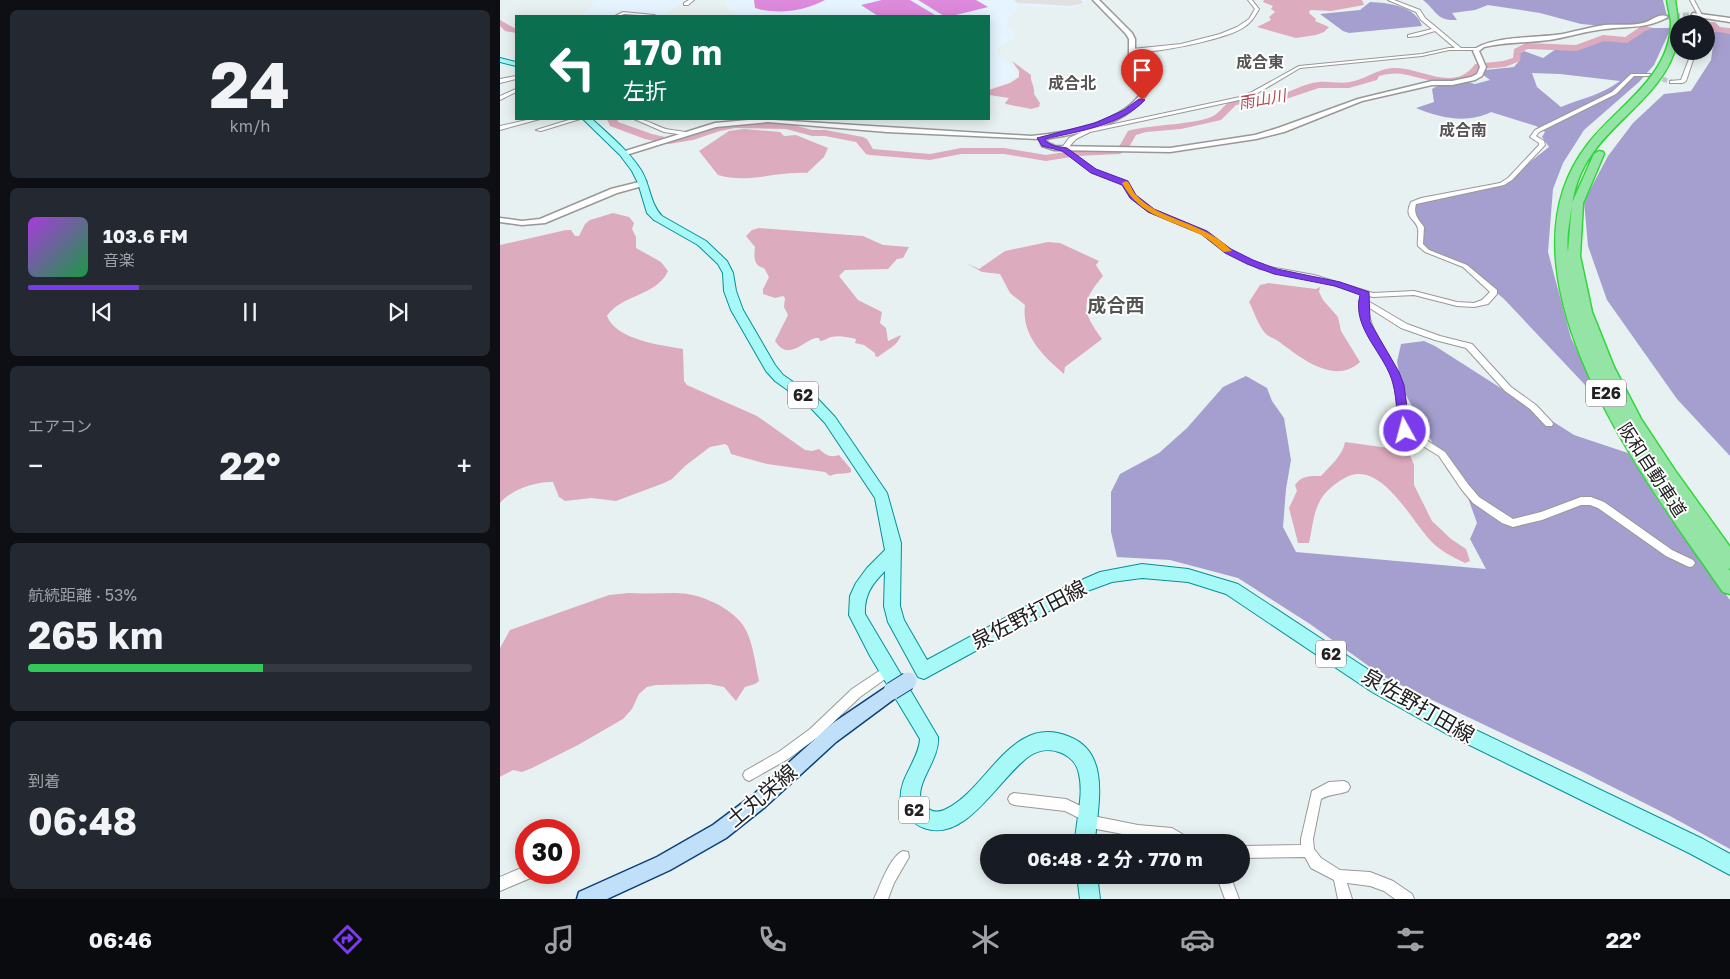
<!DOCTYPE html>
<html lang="ja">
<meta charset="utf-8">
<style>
:root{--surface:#171b24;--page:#242831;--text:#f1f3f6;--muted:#9ea1a6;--line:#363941;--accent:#7c3aed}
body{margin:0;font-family:"Golos Text","Noto Sans JP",sans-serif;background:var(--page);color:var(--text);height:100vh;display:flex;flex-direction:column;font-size:19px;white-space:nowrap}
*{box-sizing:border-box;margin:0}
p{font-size:16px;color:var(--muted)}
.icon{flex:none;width:28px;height:28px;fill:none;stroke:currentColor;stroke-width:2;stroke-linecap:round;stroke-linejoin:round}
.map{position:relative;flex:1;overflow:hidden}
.side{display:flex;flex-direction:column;gap:10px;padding:10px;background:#0d0f14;width:500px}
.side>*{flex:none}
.guide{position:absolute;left:15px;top:15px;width:475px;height:105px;border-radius:0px;box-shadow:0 2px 12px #0003;background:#0b6e4f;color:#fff;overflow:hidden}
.fabs{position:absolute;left:1170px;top:15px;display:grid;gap:10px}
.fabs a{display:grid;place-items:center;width:45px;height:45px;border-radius:50%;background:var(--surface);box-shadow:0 2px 12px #0003;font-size:25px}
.speed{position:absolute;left:15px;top:819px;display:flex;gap:10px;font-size:25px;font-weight:700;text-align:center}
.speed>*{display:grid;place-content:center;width:65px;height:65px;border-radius:50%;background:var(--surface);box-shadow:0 2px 12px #0003;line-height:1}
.speed .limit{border:8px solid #d22;background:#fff;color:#111}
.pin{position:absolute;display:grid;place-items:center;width:42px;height:42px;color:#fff;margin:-51px -21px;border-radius:50% 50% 50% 0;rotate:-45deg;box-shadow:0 0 5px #0007}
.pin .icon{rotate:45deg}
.me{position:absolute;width:55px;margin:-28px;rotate:353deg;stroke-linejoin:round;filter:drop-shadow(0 0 4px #0008)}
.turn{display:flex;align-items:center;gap:18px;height:105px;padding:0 25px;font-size:22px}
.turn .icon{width:65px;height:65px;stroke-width:2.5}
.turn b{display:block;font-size:35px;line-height:42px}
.big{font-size:38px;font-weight:700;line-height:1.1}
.side .tile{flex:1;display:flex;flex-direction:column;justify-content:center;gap:8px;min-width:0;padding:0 18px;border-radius:8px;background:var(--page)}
.side .dial{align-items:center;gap:0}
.dial b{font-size:65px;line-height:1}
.song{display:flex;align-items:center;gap:15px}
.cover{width:60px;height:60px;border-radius:8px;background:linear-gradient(135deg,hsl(280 70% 55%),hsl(140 70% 35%))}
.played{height:5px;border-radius:2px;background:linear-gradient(90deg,var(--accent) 25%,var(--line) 25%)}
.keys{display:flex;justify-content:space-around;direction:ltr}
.heat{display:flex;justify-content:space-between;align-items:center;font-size:28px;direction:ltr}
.charge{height:8px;border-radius:4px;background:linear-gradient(90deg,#34c759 53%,var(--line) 0)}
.trip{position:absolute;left:480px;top:834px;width:270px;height:50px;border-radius:25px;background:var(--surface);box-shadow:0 2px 12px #0003;font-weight:700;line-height:50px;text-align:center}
.tab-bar{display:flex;height:80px;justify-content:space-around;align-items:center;background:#090b0e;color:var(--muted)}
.tab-bar .icon{width:35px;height:35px}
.tab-bar .current{color:var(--accent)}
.tab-bar b{font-size:22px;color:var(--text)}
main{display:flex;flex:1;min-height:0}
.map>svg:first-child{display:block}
.education{fill:#e5f4fe}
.forest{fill:#a49fcf;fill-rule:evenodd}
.pitch{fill:#dd8adc}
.parking{fill:#e1e1e1}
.water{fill:#ddabbe}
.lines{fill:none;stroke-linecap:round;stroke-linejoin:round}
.river{fill:#ddabbe;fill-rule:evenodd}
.minor-tunnel{stroke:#c0c7c7;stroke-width:5;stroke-dasharray:5 2.5;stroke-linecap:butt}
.tertiary-tunnel{stroke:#c0c7c7;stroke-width:6;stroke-dasharray:6 3;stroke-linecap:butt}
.minor-casing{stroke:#989898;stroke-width:2}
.tertiary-casing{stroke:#989898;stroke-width:3}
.secondary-casing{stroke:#094078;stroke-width:3}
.primary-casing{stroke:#059099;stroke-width:2}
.motorway-casing{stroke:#2fd638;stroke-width:3}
.minor{fill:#fff;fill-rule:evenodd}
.tertiary{fill:#fff;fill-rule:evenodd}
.secondary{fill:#c0dff8;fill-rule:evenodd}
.primary{fill:#a6f9f6;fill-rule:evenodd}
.motorway{fill:#94e5a5;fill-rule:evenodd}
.secondary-bridge-casing{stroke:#094078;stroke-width:19;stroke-linecap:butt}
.secondary-bridge{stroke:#c0dff8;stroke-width:17}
.route{fill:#7c3aed;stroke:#51269a}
.slow{fill:#f59e0b}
.labels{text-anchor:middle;stroke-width:4;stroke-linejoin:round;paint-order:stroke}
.far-neighbourhood-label{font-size:16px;font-weight:bold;fill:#545454;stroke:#fff}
.far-water-label{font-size:16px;font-style:italic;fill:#af5059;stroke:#fff}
.shield{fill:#fff;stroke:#646464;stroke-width:1}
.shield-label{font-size:16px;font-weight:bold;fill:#212121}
.street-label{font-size:18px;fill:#212121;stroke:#fff}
.neighbourhood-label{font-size:19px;font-weight:bold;fill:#545454;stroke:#fff}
.near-street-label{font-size:21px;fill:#212121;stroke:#fff}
</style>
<main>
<section class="side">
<div class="tile dial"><b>24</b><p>km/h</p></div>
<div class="tile">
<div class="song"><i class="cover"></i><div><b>103.6 FM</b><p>音楽</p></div></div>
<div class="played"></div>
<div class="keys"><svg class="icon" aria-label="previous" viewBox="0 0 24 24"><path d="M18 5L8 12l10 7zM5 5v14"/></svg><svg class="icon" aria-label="pause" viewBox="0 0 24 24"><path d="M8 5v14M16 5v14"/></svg><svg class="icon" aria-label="next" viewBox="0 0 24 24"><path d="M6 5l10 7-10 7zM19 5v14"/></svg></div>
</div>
<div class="tile"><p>エアコン</p>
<div class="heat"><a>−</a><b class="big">22°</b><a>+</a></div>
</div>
<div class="tile"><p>航続距離 · 53%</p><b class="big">265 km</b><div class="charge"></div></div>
<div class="tile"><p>到着</p><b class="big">06:48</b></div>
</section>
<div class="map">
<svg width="1230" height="899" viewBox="0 0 1230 899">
<rect width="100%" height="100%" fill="#e8f1f1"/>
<g class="education">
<polygon points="99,0 186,0 166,13 165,16 122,12 115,16 81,15 93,7 92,2"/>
<polygon points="226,0 585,0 587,3 573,8 518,6 506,22 516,37 499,47 496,51 515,70 516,76 507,83 489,89 489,16 237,16 226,5"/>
</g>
<g class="forest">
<path d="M923,0H1163L1167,16L1155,17L1140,24L1103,26L1081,24L1040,13L988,5L975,10L952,13L957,20C936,21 937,11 923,0Z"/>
<path d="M870,2C889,3 916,6 922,26L849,33L843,31L820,14L860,10Z"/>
<path d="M1147,28H1171L1154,65L1139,82L1084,130L1063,163L1053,189L1048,252L1071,338L1103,404L1004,299L965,266L927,251L920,245L921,227L911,215L913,203L1002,184L1049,147L1042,137L1045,132L1036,126L991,112C967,124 940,118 916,108L934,102L932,89L939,85L964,81L975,84L990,80L982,74L985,70L1014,67L1020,60V53L1024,51L1043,58L1056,49H1078L1104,39L1129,41ZM1032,73L1060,74L1120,81C1101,95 1083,98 1061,107L1037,87Z"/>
<polygon points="1215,31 1230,32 1230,456 1177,399 1107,300 1088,246 1084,201 1108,156 1133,123 1164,94 1191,91 1211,60"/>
<polygon points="924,341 935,346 1074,435 1128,453 1161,505 1230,600 1230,849 1170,816 1081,771 884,677 810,624 738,578 670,560 617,557 611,532 611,492 620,474 659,453 687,428 723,387 746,376 767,388 772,401 784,418 791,460 786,489 783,527 796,552 986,569 970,539 977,523 967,495 948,471 902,388 897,362 901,344"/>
</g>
<g class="pitch">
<path d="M254,0H325C305,11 277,15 255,8Z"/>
<polygon points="382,0 410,0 435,15 378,16 361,5"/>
<polygon points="418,0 476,0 488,7 452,16 444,16"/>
</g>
<polygon class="parking" points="514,0 581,0 583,3 571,6 556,5 518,3"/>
<g class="water">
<polygon points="764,0 862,0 864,5 831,11 810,10 809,13 816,19 815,21 829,27 824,32 816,35 796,38 757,27 771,20 769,17 775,12 771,9 773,6 763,2"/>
<path d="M512,61L531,75C530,82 535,86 534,94L540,103L539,107L531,109L506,104L505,103L509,98L489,95V90L510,83L519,77V71Z"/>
<path d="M244,129L280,132L284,136L296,135L328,148L324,157L307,173C278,171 247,184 218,175L199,151L229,131Z"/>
<path d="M113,213L129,217L134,223L132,229L136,237V248L161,262L168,271C157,296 122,294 107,316C116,340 161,345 183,349L184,381L187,385L257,416L305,450L312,451L319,449C326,455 330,458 339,455L351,469V472C345,475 338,472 330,476L325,472L267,464L231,454L228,446L225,444L210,447L185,466L172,479L164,483L116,501L92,498L65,501L59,497L53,482C36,481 10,490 0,503V245L66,230H71L75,236H79L85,224L90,220Z"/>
<path d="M259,228L363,236L383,245L409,247L403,258L397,259L388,269L345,270L339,276L358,300L382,312L380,323L386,328L388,341L401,335C398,346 386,350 378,357L375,356V353L364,345L355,343L356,339C348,337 339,335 331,337C327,338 324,341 320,341L319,338H315C301,343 288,361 275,341L288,315L284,307L285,298L283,296L275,298L263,294V289L269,277L264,268C253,266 254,256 255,247L246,236L252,230Z"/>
<path d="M548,242L560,243L599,261L596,265L603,276C581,302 581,311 602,339L565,367L564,374C543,356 521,335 525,305L510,293L500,274L482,272L466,263L479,269L505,251Z"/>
<path d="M769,283L816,289L820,287L819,292L823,300L838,317L841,331L860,362C834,386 800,357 778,341C774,338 768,337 765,333C758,325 754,311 749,302L760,285Z"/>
<path d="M845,442L903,450L910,455L914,465V485L932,521L951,539L966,549L970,561L965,563C953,557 940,551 930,540C910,519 879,456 843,479C834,484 823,493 819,503C813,514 812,531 809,543H798L789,508L797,491L795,485C802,475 810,476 821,476C830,466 843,455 845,442Z"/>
<path d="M129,593C145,594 160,593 175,593C199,593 229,606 243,625C253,640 255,663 259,681L255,684L245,687L236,701L224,687L209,684L156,685L147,687L139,694L132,709L123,719L78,745L32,768L22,772L13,770L0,777V648L10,630L109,595Z"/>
</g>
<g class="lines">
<g class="river">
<polygon points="0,20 16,29 16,33 5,31 0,26"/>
<polygon points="1209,22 1215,22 1220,27 1230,28 1230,34 1214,31 1208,24"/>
<path d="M1143,25L1153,28L1145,31L1127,43L1104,41L1077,51L1028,49L1021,52L1020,61L1005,67L981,69C963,95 926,78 902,74C894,73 886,74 879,76L877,80L849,88H819L774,103H747L736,105L721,120L681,129L646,132L636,135L628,149L620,154L577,156L546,161L504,154H461L430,160L370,155L366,154L356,142L325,136H312L286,129L235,128L220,131L193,140L169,144L145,139L110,126L107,119H117L118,122L152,134L169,138L191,134L214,126L235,122L286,123L312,130H325L363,137L367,139L373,149L430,154L461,148H504L546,155L577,150L614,149L620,145L628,131C650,124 700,125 715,115C720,111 725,105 730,101C736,99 742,98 748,97C757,97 767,99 775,96C790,93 804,83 819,82C829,81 840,84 850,82C867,79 877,68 896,68C922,68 955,93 975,64L1003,61L1013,58L1014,49L1026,43L1076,45L1103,35L1125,37Z"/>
</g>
<polyline class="minor-tunnel" points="1148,75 1172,82"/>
<polyline class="tertiary-tunnel" points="1165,17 1193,15"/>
<defs>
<g id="minor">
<polygon points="189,0 194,0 188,5 184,5 184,3"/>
<path d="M748,0H752L759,9C754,18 750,24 741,29C724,39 646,57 630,50L632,49L681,44L720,34L737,27L749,19L755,9Z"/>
<path d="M888,0H894L920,10L925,18L961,48H978L980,49L978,50H949L922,56L800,68L756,94L744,99L590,132L576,139L567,149L595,170L627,182L635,196L653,210L706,232L730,250L764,266L814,275L873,293L914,291L957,302L974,303L982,300L990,292L963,267L925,252L918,246C917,241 919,235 918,229C916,218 903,219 911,202L921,198L1000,183L1008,178L1039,145V143L1030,137L1035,130L1112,92L1131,74H1150V75L1148,76H1134L1116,94L1039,132L1036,136L1044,141L1045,145L1012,180L1004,185L916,204C913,214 918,219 924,227L923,244L929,250L967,265L997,290V294L988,304L974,307L957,306L914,295L873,297L869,296L868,301L907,324L940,336L972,344L1011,387L1036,405L1052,422L1053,424L1052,426H1046L1030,409L1005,391L966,348L935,340L901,328L868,307C870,333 888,350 898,373C906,390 906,411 909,429L945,452L968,484L979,497L1013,519L1041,512L1081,497H1091L1104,502L1172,550L1193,560L1195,563L1193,566L1190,567L1187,566L1166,556L1098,508L1090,505H1081L1042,520L1013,527L1002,523L973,503L962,490L939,456L902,433C895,417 898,396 893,379C887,360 872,346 865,327C861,319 862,309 859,301L861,299L862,294L813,279L760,269L726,252L702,234L649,212L631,198L623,184L591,172L561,149L569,138L586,130L740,97L752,92L799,66L922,54L949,48H955L935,31L918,36L908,37V35L932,29L921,20L916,12Z"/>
<polygon points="1190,0 1194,0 1202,15 1204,24 1200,24 1198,15"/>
<polygon points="123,12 154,15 156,16 124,14 120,16 115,16"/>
<polygon points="1192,51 1196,51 1186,81 1183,83 1170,83 1170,81 1181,80"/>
<polygon points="16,76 16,79 0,83 0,79"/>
<polygon points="16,89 16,92 0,100 0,96"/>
<polygon points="31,119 40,119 0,130 0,126"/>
<polygon points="72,119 80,119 41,131 36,130"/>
<path d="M134,119C146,118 155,126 166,129C173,131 181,130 187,133L184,135L164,132Z"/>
<polygon points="388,665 392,666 393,670 392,674 360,697 318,737 288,759 253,779 249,781 245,779 243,775 245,771 280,751 310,729 352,689"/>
<path d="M844,781L848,783L850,787L848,791C839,795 832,793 821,799L813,839L814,849L821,858L840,870L870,872L893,881L912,894L914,899H895L884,891L870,886L847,883L852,899H838L834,880L811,868L805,857L741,858V846L801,845V839L812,791L829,782Z"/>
<polygon points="514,793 566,799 591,811 593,816 638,825 672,828 689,838 691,842 674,842 670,840 638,837 586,827 582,825 580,821 581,819 565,811 514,805 510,803 508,799 510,795"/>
<path d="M403,851L408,852L409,857L394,883L388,899H374C380,886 390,856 403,851Z"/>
<polygon points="26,866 26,872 34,872 33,877 0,891 0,877"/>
<polygon points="716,875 730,875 739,899 725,899"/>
</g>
<g id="tertiary">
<path d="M593,0H599L632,33L635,39V60L649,90C630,125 582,133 546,139L548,143L555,146L670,148L755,135L778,128L858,99L932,81H952L971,77L977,74L980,67L973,51C987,36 1040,38 1063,34C1077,31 1091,27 1105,25C1117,24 1130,26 1143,23C1152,21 1159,12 1168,17C1147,29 1129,26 1105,29C1086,31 1068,37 1049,40C1027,43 1005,42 984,47L979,51L986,67L982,76L975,80L952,85H932L862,101L784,132L756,139L670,152L554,150L542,146L539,139L387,132L268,122L216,127L126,155L119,153L215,123L259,119L531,136C566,133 624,123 643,90L629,60V39L626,34Z"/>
<polygon points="1193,13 1230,18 1230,22 1191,16"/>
<polygon points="143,181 146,181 146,185 117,193 45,223 22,225 0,222 0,218 22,221 40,219 111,189"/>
</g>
<polygon id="secondary" points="392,683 398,686 400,691 398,696 336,742 265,807 226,838 170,870 107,899 77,899 79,892 157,857 213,825 253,795 333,723"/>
<g id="primary">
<polygon points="0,58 16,62 16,66 0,62"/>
<path d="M83,119H92C109,135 128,150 141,170C150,184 150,204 162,216L206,241L227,261L233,273L236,291L243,310L275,365L283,375L317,398L335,417L387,493L401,543L400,606L404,620L427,660L549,594L600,572L642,564L688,569L738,584L884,680L957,721L1203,839L1230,854V875L1189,853L945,733L872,692L726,594L688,582L642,578L612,582L582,593L424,679L418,677L388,622L384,606L385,571C372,584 364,595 365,614L438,737C440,760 415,782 421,802C428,810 434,814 444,810C487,792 511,711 570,737C612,754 597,808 595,842H575C576,820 584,796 579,774C575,753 549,744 531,755C500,775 467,844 424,828C412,824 403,812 401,800C398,779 419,760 420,739L370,656L349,615L350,596L356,583L367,568L385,550L375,498L325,423L307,404L275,381L266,371L231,310L224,291L223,273L218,264L198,245L154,220L147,213L138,183L132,171L120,155Z"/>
<polygon points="577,875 597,875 600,899 580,899"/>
</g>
<path id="motorway" d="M1167,0H1175C1177,14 1180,28 1177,42C1167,90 1118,116 1092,154C1079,172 1074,189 1071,211C1069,225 1066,238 1068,252L1072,203L1094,154L1099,151L1103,152L1104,154L1083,203L1080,256L1092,312L1114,367L1141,419L1174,469L1230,547V569L1228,568L1230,571V594L1223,592C1148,484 986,274 1088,144C1117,106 1171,77 1171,22C1170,15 1168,7 1167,0Z"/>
</defs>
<use href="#minor" class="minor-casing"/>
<use href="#tertiary" class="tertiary-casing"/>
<use href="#secondary" class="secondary-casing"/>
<use href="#primary" class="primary-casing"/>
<use href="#motorway" class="motorway-casing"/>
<use href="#minor" class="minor"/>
<use href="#tertiary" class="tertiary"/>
<use href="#secondary" class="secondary"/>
<use href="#primary" class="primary"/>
<use href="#motorway" class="motorway"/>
<defs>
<polyline id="secondary-bridge" points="392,691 408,681"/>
</defs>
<use href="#secondary-bridge" class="secondary-bridge-casing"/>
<use href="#secondary-bridge" class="secondary-bridge"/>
</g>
<path class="route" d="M639,99L645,100C620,126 579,131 545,139L548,143L555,146L567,148L596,169L628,181L636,195L654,209L707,231L731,249L753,260L777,269L840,282L869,292L870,322L899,372L904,385L910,431L909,434L905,435L899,431C897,416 897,399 893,384C886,354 851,329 860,295L835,286L774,274L747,264L725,253L701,234L648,212L630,198L622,185L591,173L562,151L542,146L537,138L595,123L624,110Z"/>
<path class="slow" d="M626,181L628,182C631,186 633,192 636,195C659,221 706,222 732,251L724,252C716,246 708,238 699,234C667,218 641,217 622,183Z"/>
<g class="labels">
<g class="far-neighbourhood-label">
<text x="760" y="68">成合東</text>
<text x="572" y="89">成合北</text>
<text x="963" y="136">成合南</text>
</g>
<g class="far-water-label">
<text transform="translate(762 99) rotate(-10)" y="6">雨山川</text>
</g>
<g class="shield">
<rect x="1086" y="379.5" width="40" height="27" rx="4"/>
<rect x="288" y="381.5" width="30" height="27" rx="4"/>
<rect x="816" y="640.5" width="30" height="27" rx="4"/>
<rect x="399" y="796.5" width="30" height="27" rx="4"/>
</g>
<g class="shield-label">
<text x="1106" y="399">E26</text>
<text x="303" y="401">62</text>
<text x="831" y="660">62</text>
<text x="414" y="816">62</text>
</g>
<g class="street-label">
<text transform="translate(1152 470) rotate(57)" y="6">阪和自動車道</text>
</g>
<g class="neighbourhood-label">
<text x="616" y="312">成合西</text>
</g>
<g class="near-street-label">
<text transform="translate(529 615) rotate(-27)" y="7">泉佐野打田線</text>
<text transform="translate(918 706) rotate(30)" y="7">泉佐野打田線</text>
<text transform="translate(262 796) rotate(-40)" y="7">土丸栄線</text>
</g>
</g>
</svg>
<div class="fabs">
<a><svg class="icon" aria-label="sound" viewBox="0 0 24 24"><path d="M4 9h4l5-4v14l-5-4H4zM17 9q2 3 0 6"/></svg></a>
</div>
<div class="speed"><div class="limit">30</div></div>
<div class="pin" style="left:642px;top:100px;background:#d93025"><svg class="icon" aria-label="arrive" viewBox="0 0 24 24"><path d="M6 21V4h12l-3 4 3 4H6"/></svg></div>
<svg class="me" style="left:905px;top:431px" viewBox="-20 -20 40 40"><circle r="17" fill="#7c3aed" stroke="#fff" stroke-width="3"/><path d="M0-11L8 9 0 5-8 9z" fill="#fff"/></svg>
<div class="trip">06:48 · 2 分 · 770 m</div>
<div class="guide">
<div class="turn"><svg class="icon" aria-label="left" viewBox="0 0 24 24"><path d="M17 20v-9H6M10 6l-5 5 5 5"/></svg><div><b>170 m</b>左折</div></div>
</div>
</div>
</main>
<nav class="tab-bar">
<b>06:46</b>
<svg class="icon current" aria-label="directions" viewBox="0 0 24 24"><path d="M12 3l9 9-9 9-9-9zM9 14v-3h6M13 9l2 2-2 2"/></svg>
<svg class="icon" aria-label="music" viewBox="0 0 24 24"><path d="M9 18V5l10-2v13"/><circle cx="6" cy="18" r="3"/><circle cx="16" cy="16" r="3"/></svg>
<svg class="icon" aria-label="phone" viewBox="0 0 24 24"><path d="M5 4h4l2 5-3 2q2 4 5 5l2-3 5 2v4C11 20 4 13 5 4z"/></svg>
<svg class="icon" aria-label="climate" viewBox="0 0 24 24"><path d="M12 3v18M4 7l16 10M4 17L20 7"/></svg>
<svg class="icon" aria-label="car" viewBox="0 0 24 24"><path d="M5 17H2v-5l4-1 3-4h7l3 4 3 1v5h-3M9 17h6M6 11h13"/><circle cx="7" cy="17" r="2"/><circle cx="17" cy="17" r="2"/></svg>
<svg class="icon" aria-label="filters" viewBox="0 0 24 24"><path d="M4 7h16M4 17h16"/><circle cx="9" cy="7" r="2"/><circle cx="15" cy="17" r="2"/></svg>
<b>22°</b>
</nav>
